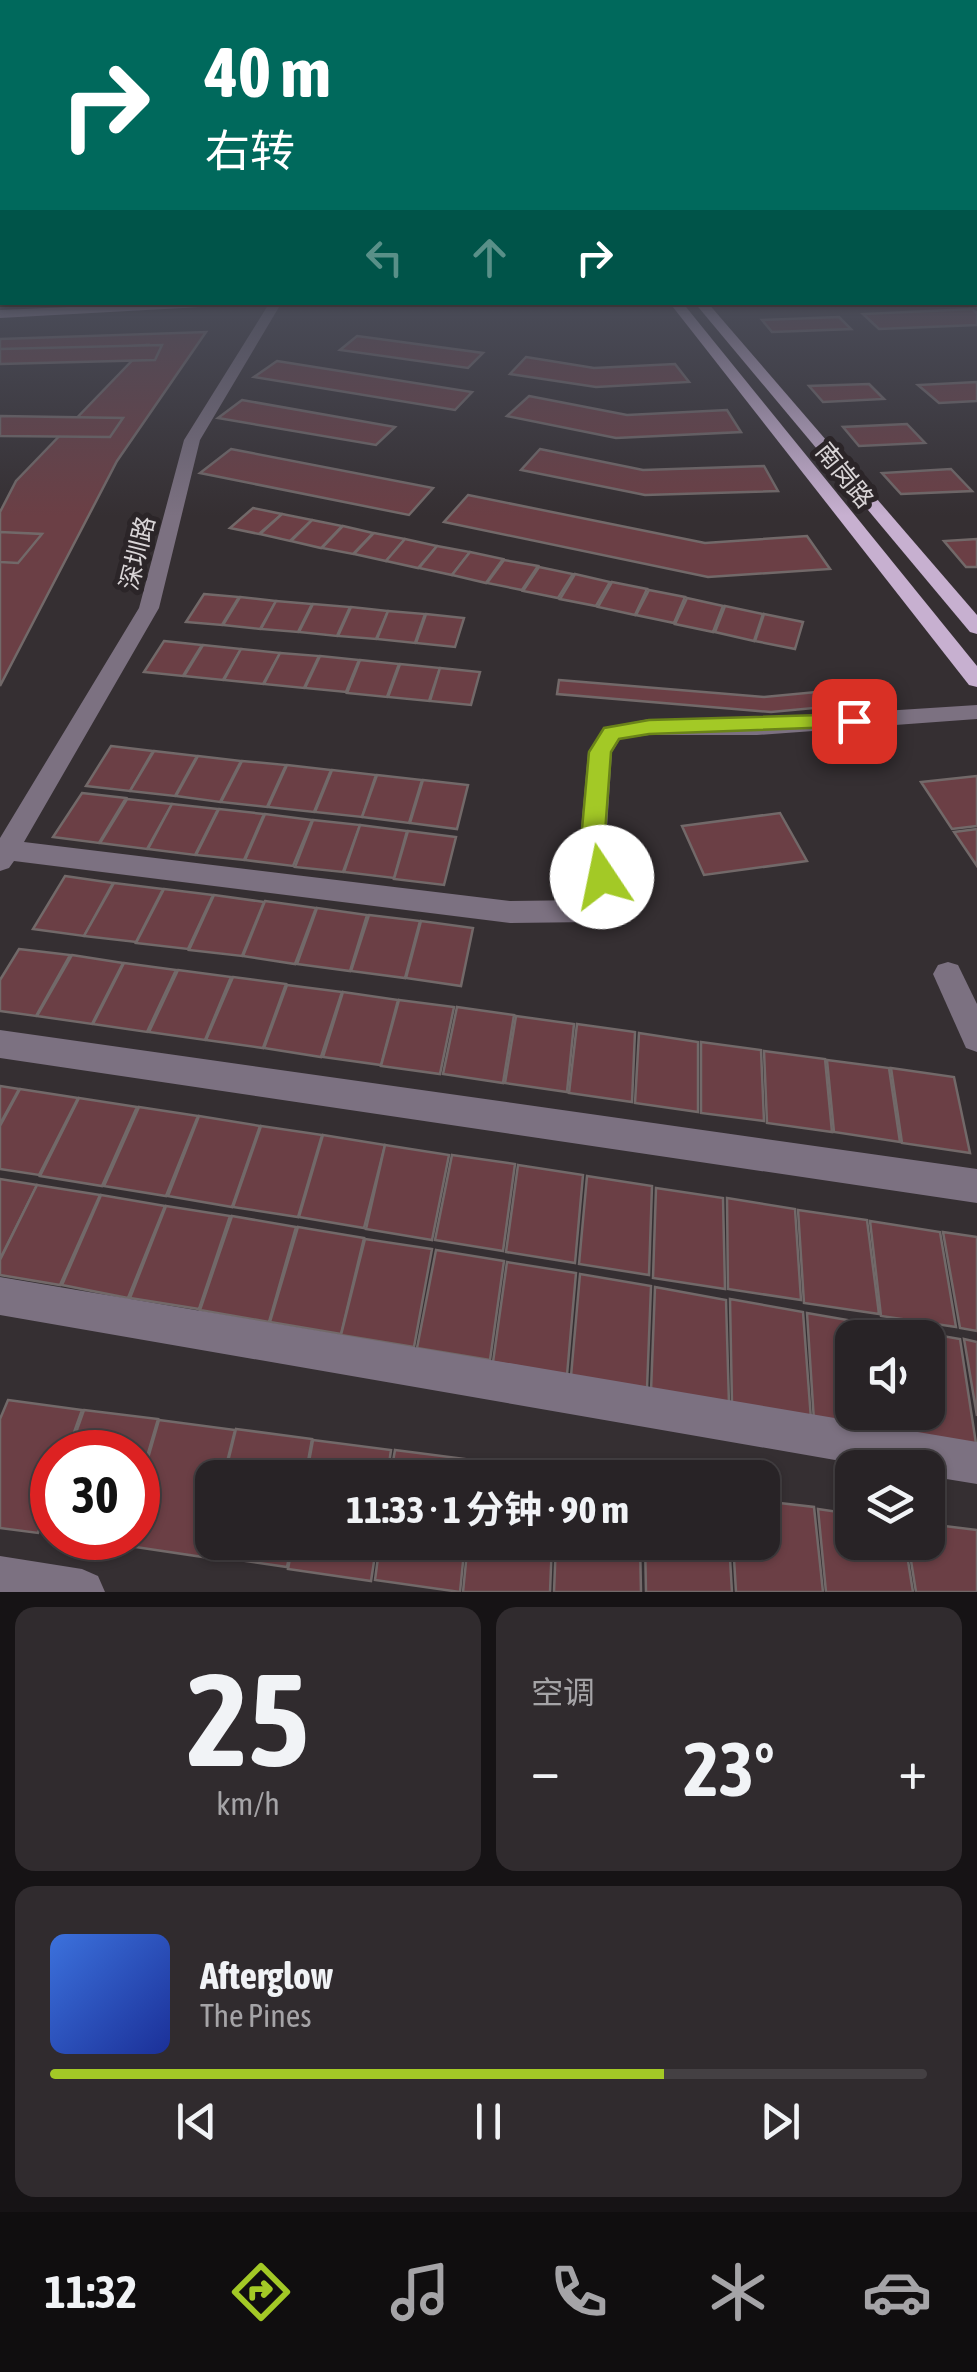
<!DOCTYPE html>
<html lang="zh">
<meta charset="utf-8">
<style>
:root{--surface:#282326;--page:#302b2e;--text:#f1f3f6;--muted:#a5a4a7;--line:#444043;--accent:#a3c926}
body{margin:0;font-family:"Asap Condensed","Noto Sans SC",sans-serif;background:var(--page);color:var(--text);height:100vh;display:flex;flex-direction:column;font-size:38px;white-space:nowrap}
*{box-sizing:border-box;margin:0}
p{font-size:32px;color:var(--muted)}
.icon{flex:none;width:55px;height:55px;fill:none;stroke:currentColor;stroke-width:2;stroke-linecap:round;stroke-linejoin:round}
.map{position:relative;height:1592px;overflow:hidden}
.drawer{display:flex;flex-direction:column;gap:15px;padding:15px;background:#161315;flex:1}
.drawer>*{flex:none}
.hud{position:absolute;left:0px;top:0px;width:978px;height:305px;box-shadow:0 2px 8px #0004,0 0 0 2px var(--line);background:#00695c;color:#fff;overflow:hidden}
.controls{position:absolute;left:835px;top:1320px;display:grid;gap:20px}
.controls a{display:grid;place-items:center;width:110px;height:110px;border-radius:20px;background:var(--surface);box-shadow:0 2px 8px #0004,0 0 0 2px var(--line);font-size:50px}
.speed{position:absolute;left:30px;top:1430px;display:flex;gap:20px;font-size:50px;font-weight:700;text-align:center}
.speed>*{display:grid;place-content:center;width:130px;height:130px;border-radius:50%;background:var(--surface);box-shadow:0 2px 8px #0004,0 0 0 2px var(--line);line-height:1}
.speed .limit{border:15px solid #d22;background:#fff;color:#111}
.pin{position:absolute;display:grid;place-items:center;width:85px;height:85px;color:#fff;margin:-42px;border-radius:20px;box-shadow:0 5px 15px #0006}
.me{position:absolute;width:110px;margin:-55px;rotate:349deg;stroke-linejoin:round;filter:drop-shadow(0 0 8px #0008)}
.turn{display:flex;align-items:center;gap:35px;height:210px;padding:0 40px;font-size:45px}
.turn .icon{width:130px;height:130px;stroke-width:2.5}
.turn b{display:block;font-size:70px;line-height:85px}
.lanes{display:flex;align-items:center;height:95px;padding:0 40px;background:#0003;justify-content:center;gap:50px;direction:ltr}
.lanes .off{opacity:.35}
.big{font-size:75px;font-weight:700;line-height:1.1}
.drawer .tile{flex:1;display:flex;flex-direction:column;justify-content:center;gap:15px;min-width:0;padding:0 35px;border-radius:20px;background:var(--page)}
.drawer .dial{align-items:center;gap:0}
.dial b{font-size:130px;line-height:1}
.song{display:flex;align-items:center;gap:30px}
.cover{width:120px;height:120px;border-radius:15px;background:linear-gradient(135deg,hsl(220 70% 55%),hsl(230 70% 35%))}
.played{height:10px;border-radius:5px;background:linear-gradient(90deg,var(--accent) 70%,var(--line) 70%)}
.keys{display:flex;justify-content:space-around;direction:ltr}
.heat{display:flex;justify-content:space-between;align-items:center;font-size:55px;direction:ltr}
.drawer .tiles{flex:1;display:grid;gap:15px;grid-template-columns:1fr 1fr}
.tile:last-child{grid-column:span 2}
.trip{position:absolute;left:195px;top:1460px;width:585px;height:100px;border-radius:20px;background:var(--surface);box-shadow:0 2px 8px #0004,0 0 0 2px var(--line);font-weight:700;line-height:100px;text-align:center}
.tab-bar{display:flex;height:160px;justify-content:space-around;align-items:center;background:#100e0f;color:var(--muted)}
.tab-bar .icon{width:70px;height:70px}
.tab-bar .current{color:var(--accent)}
.tab-bar b{font-size:45px;color:var(--text)}
.map>svg:first-child{display:block}
.building{fill:#6b3f45;stroke:#726969;stroke-width:2.5}
.lines{fill:none;stroke-linecap:round;stroke-linejoin:round}
.minor{fill:#7c7181;fill-rule:evenodd}
.major{fill:#c7b0d0;fill-rule:evenodd}
.route{fill:#a3c926;stroke:#6a8319;stroke-width:2.5}
.labels{text-anchor:middle;stroke-width:10;stroke-linejoin:round;paint-order:stroke}
.far-street-label{font-size:25px;fill:#d9d5d7;stroke:#2b2528}
</style>
<div class="map">
<svg width="977" height="1592" viewBox="0 0 977 1592">
<rect width="100%" height="100%" fill="#352f32"/>
<g class="building">
<polygon points="972,309 977,313 977,325 879,329 863,314"/>
<polygon points="839,317 851,329 772,332 762,320"/>
<polygon points="206,332 117,461 0,686 0,512 16,481 147,345 0,355 0,339"/>
<polygon points="357,336 483,353 468,368 340,350"/>
<polygon points="162,345 155,360 0,364 0,349"/>
<polygon points="526,357 594,368 675,364 689,382 596,387 510,374"/>
<polygon points="277,361 472,392 455,410 254,377"/>
<polygon points="977,382 977,401 939,403 918,385"/>
<polygon points="869,384 884,399 823,402 809,386"/>
<polygon points="529,396 627,415 727,410 741,432 616,438 507,416"/>
<polygon points="242,400 395,427 376,445 218,418"/>
<polygon points="0,416 123,418 110,437 0,436"/>
<polygon points="907,424 925,443 859,446 843,427"/>
<polygon points="231,449 433,488 409,515 200,473"/>
<polygon points="540,449 643,470 764,466 778,491 645,495 521,470"/>
<polygon points="951,469 972,491 901,494 882,473"/>
<polygon points="468,495 705,543 807,536 830,569 708,577 444,522"/>
<polygon points="253,508 282,514 259,534 230,528"/>
<polygon points="282,514 312,520 290,541 260,534"/>
<polygon points="312,520 342,526 321,548 291,541"/>
<polygon points="343,526 373,533 353,554 322,548"/>
<polygon points="0,532 42,534 18,563 0,562"/>
<polygon points="374,533 405,539 386,561 354,554"/>
<polygon points="405,539 437,546 418,568 386,561"/>
<polygon points="977,539 977,567 966,567 944,541"/>
<polygon points="437,546 470,552 452,575 419,568"/>
<polygon points="470,552 503,559 486,583 452,575"/>
<polygon points="504,560 538,566 522,590 487,583"/>
<polygon points="539,567 573,574 558,598 523,591"/>
<polygon points="575,574 610,582 596,606 560,599"/>
<polygon points="612,582 647,589 635,615 598,607"/>
<polygon points="649,590 685,597 674,623 636,615"/>
<polygon points="204,594 239,597 222,625 186,622"/>
<polygon points="240,597 276,601 260,629 223,625"/>
<polygon points="687,598 723,606 713,632 675,624"/>
<polygon points="276,601 312,604 298,632 261,629"/>
<polygon points="313,604 350,607 337,636 299,632"/>
<polygon points="725,606 763,614 754,641 715,632"/>
<polygon points="351,607 388,611 376,639 338,636"/>
<polygon points="388,611 425,614 415,643 377,639"/>
<polygon points="426,614 464,618 455,647 416,643"/>
<polygon points="764,614 803,622 795,649 755,641"/>
<polygon points="164,641 202,645 183,676 144,672"/>
<polygon points="203,645 241,649 223,680 184,676"/>
<polygon points="241,649 280,653 263,684 224,680"/>
<polygon points="280,653 319,656 304,688 264,684"/>
<polygon points="320,656 359,660 346,692 305,688"/>
<polygon points="360,660 399,664 387,697 347,693"/>
<polygon points="400,664 440,668 429,701 388,697"/>
<polygon points="440,668 480,672 471,705 430,701"/>
<polygon points="559,680 764,697 869,687 879,702 771,712 557,694"/>
<polygon points="111,746 153,751 130,791 86,786"/>
<polygon points="154,751 197,756 175,796 130,791"/>
<polygon points="198,756 241,761 220,802 176,796"/>
<polygon points="242,761 286,765 267,807 221,802"/>
<polygon points="287,765 331,770 314,812 268,807"/>
<polygon points="332,770 376,775 362,817 315,812"/>
<polygon points="377,775 422,780 409,823 362,817"/>
<polygon points="977,776 977,826 952,829 921,782"/>
<polygon points="423,780 468,785 457,829 410,823"/>
<polygon points="82,793 126,798 99,843 53,837"/>
<polygon points="127,799 172,804 147,849 100,843"/>
<polygon points="172,804 218,809 195,855 148,849"/>
<polygon points="219,809 264,814 244,860 196,855"/>
<polygon points="780,813 807,861 704,875 682,826"/>
<polygon points="265,814 312,820 293,866 245,860"/>
<polygon points="313,820 360,825 343,872 295,867"/>
<polygon points="360,825 407,831 394,878 344,872"/>
<polygon points="977,829 977,866 954,832"/>
<polygon points="408,831 456,837 444,885 394,879"/>
<polygon points="65,876 113,883 84,936 33,929"/>
<polygon points="114,883 163,889 136,942 84,936"/>
<polygon points="164,889 213,895 188,949 136,943"/>
<polygon points="214,895 264,902 242,956 189,950"/>
<polygon points="265,901 316,908 295,964 243,956"/>
<polygon points="317,908 367,915 350,971 297,964"/>
<polygon points="369,915 420,921 405,978 351,971"/>
<polygon points="421,921 473,928 461,986 406,978"/>
<polygon points="19,949 70,955 36,1016 0,1011 0,980"/>
<polygon points="72,955 123,963 92,1024 37,1016"/>
<polygon points="124,963 176,970 147,1032 93,1024"/>
<polygon points="178,970 231,977 205,1040 149,1032"/>
<polygon points="233,977 286,984 263,1048 206,1040"/>
<polygon points="287,985 342,992 321,1057 264,1048"/>
<polygon points="343,992 398,1000 381,1065 323,1057"/>
<polygon points="399,1000 454,1007 440,1074 381,1066"/>
<polygon points="457,1007 514,1015 503,1083 443,1074"/>
<polygon points="516,1016 574,1024 567,1092 505,1083"/>
<polygon points="577,1024 635,1032 632,1102 569,1093"/>
<polygon points="639,1033 698,1042 698,1112 635,1103"/>
<polygon points="701,1042 761,1050 764,1121 701,1113"/>
<polygon points="764,1051 825,1059 832,1132 767,1123"/>
<polygon points="827,1060 889,1068 900,1142 834,1132"/>
<polygon points="891,1068 954,1077 970,1153 902,1143"/>
<polygon points="0,1086 19,1089 0,1124"/>
<polygon points="20,1089 78,1098 39,1175 0,1169 0,1126"/>
<polygon points="79,1098 137,1107 102,1186 40,1176"/>
<polygon points="139,1107 198,1116 166,1196 104,1186"/>
<polygon points="199,1116 260,1126 232,1207 168,1196"/>
<polygon points="261,1126 322,1135 298,1217 233,1207"/>
<polygon points="323,1135 385,1145 364,1228 299,1217"/>
<polygon points="385,1145 449,1155 432,1240 366,1229"/>
<polygon points="452,1155 515,1164 503,1251 435,1240"/>
<polygon points="518,1165 583,1175 575,1263 506,1252"/>
<polygon points="587,1176 652,1186 649,1275 579,1264"/>
<polygon points="0,1179 37,1185 0,1259"/>
<polygon points="37,1185 100,1195 60,1285 0,1275 0,1260"/>
<polygon points="656,1188 723,1198 725,1289 653,1278"/>
<polygon points="101,1195 165,1206 128,1298 62,1285"/>
<polygon points="727,1198 795,1209 801,1300 728,1289"/>
<polygon points="166,1206 230,1216 199,1309 130,1298"/>
<polygon points="798,1210 867,1220 879,1314 804,1303"/>
<polygon points="232,1216 296,1227 269,1322 200,1310"/>
<polygon points="870,1221 940,1232 956,1327 881,1316"/>
<polygon points="298,1227 364,1238 341,1334 270,1322"/>
<polygon points="943,1232 977,1237 977,1331 960,1328"/>
<polygon points="365,1239 432,1249 414,1347 341,1335"/>
<polygon points="436,1250 504,1261 490,1360 417,1348"/>
<polygon points="507,1262 576,1273 567,1375 493,1362"/>
<polygon points="580,1274 651,1286 647,1389 571,1376"/>
<polygon points="655,1287 726,1300 729,1404 651,1391"/>
<polygon points="730,1299 803,1312 811,1419 732,1405"/>
<polygon points="807,1313 882,1326 883,1338 852,1338 852,1412 893,1412 895,1435 814,1421"/>
<polygon points="885,1326 960,1339 977,1450 898,1436 895,1412 928,1412 928,1338 886,1338"/>
<polygon points="964,1339 977,1342 977,1416"/>
<polygon points="8,1400 82,1410 67,1452 52,1452 52,1492 38,1533 0,1528 0,1419"/>
<polygon points="84,1410 158,1419 138,1487 138,1452 69,1452"/>
<polygon points="159,1420 235,1430 223,1478 212,1478 212,1519 203,1557 122,1545 124,1538 138,1538 138,1493"/>
<polygon points="236,1429 312,1439 305,1478 224,1478"/>
<polygon points="313,1440 391,1450 387,1478 306,1478"/>
<polygon points="395,1450 473,1460 471,1478 390,1478"/>
<polygon points="476,1462 555,1472 555,1478 474,1478"/>
<polygon points="762,1501 814,1507 823,1592 736,1592 733,1542 762,1542"/>
<polygon points="818,1509 852,1514 852,1542 905,1542 913,1592 826,1592"/>
<polygon points="212,1522 212,1542 292,1542 287,1567 204,1555"/>
<polygon points="928,1524 977,1530 977,1592 916,1592 908,1542 928,1542"/>
<polygon points="293,1542 377,1542 371,1581 288,1569"/>
<polygon points="380,1542 465,1542 460,1592 375,1580"/>
<polygon points="468,1542 552,1542 550,1592 463,1592"/>
<polygon points="556,1542 640,1542 641,1592 554,1592"/>
<polygon points="645,1542 729,1542 732,1592 646,1592"/>
</g>
<g class="lines">
<g class="minor">
<polygon points="270,302 282,302 200,440 159,608 24,842 510,901 588,900 600,889 578,862 588,752 604,728 649,719 757,719 977,705 977,719 757,735 649,735 620,739 612,752 605,859 628,887 619,910 592,922 510,923 14,861 9,868 0,871 0,838 139,608 184,440"/>
<polygon points="948,962 958,965 977,1004 977,1052 966,1048 933,974 938,965"/>
<polygon points="0,1030 977,1169 977,1203 0,1058"/>
<polygon points="0,1277 977,1442 977,1484 928,1476 928,1468 881,1468 0,1315"/>
<polygon points="0,1556 82,1569 98,1576 105,1592 0,1592"/>
</g>
<g class="major">
<polygon points="188,302 294,302 0,318 0,310"/>
<polygon points="669,302 682,302 977,666 977,687 969,685"/>
<polygon points="694,302 707,302 977,615 977,634 970,632"/>
</g>
</g>
<linearGradient id="sky" x2="0" y2="1"><stop stop-color="#1d1a1c"/><stop offset="0.57" stop-color="#4b4d5a"/><stop offset="1" stop-color="#4b4d5a" stop-opacity="0"/></linearGradient>
<rect width="977" height="516" fill="url(#sky)"/>
<path class="route" d="M854,714L862,716L865,721L862,726L649,734L619,739L611,752L603,860L615,877L611,884C594,889 586,876 579,862L589,752L604,728L649,720Z"/>
<g class="labels">
<g class="far-street-label">
<text transform="translate(845 475) rotate(51)" y="9">南岗路</text>
<text transform="translate(137 553) rotate(-76)" y="9">深圳路</text>
</g>
</g>
</svg>
<div class="controls">
<a><svg class="icon" aria-label="sound" viewBox="0 0 24 24"><path d="M4 9h4l5-4v14l-5-4H4zM17 9q2 3 0 6"/></svg></a>
<a><svg class="icon" aria-label="layers" viewBox="0 0 24 24"><path d="M12 4l9 5-9 5-9-5zM3 14l9 5 9-5"/></svg></a>
</div>
<div class="speed"><div class="limit">30</div></div>
<div class="pin" style="left:854px;top:721px;background:#d93025"><svg class="icon" aria-label="arrive" viewBox="0 0 24 24"><path d="M6 21V4h12l-3 4 3 4H6"/></svg></div>
<svg class="me" style="left:602px;top:877px" viewBox="-20 -20 40 40"><circle r="19" fill="#fff"/><path d="M0-13L10 11 0 6-10 11z" fill="#a3c926"/></svg>
<div class="trip">11:33 · 1 分钟 · 90 m</div>
<div class="hud">
<div class="turn"><svg class="icon" aria-label="right" viewBox="0 0 24 24"><path d="M7 20v-9h11M14 6l5 5-5 5"/></svg><div><b>40 m</b>右转</div></div>
<div class="lanes"><svg class="icon off" aria-label="left" viewBox="0 0 24 24"><path d="M17 20v-9H6M10 6l-5 5 5 5"/></svg><svg class="icon off" aria-label="ahead" viewBox="0 0 24 24"><path d="M12 20V5M6 11l6-6 6 6"/></svg><svg class="icon" aria-label="right" viewBox="0 0 24 24"><path d="M7 20v-9h11M14 6l5 5-5 5"/></svg></div>
</div>
</div>
<section class="drawer">
<div class="tiles">
<div class="tile dial"><b>25</b><p>km/h</p></div>
<div class="tile"><p>空调</p>
<div class="heat"><a>−</a><b class="big">23°</b><a>+</a></div>
</div>
<div class="tile">
<div class="song"><i class="cover"></i><div><b>Afterglow</b><p>The Pines</p></div></div>
<div class="played"></div>
<div class="keys"><svg class="icon" aria-label="previous" viewBox="0 0 24 24"><path d="M18 5L8 12l10 7zM5 5v14"/></svg><svg class="icon" aria-label="pause" viewBox="0 0 24 24"><path d="M8 5v14M16 5v14"/></svg><svg class="icon" aria-label="next" viewBox="0 0 24 24"><path d="M6 5l10 7-10 7zM19 5v14"/></svg></div>
</div>
</div>
</section>
<nav class="tab-bar">
<b>11:32</b>
<svg class="icon current" aria-label="directions" viewBox="0 0 24 24"><path d="M12 3l9 9-9 9-9-9zM9 14v-3h6M13 9l2 2-2 2"/></svg>
<svg class="icon" aria-label="music" viewBox="0 0 24 24"><path d="M9 18V5l10-2v13"/><circle cx="6" cy="18" r="3"/><circle cx="16" cy="16" r="3"/></svg>
<svg class="icon" aria-label="phone" viewBox="0 0 24 24"><path d="M5 4h4l2 5-3 2q2 4 5 5l2-3 5 2v4C11 20 4 13 5 4z"/></svg>
<svg class="icon" aria-label="climate" viewBox="0 0 24 24"><path d="M12 3v18M4 7l16 10M4 17L20 7"/></svg>
<svg class="icon" aria-label="car" viewBox="0 0 24 24"><path d="M5 17H2v-5l4-1 3-4h7l3 4 3 1v5h-3M9 17h6M6 11h13"/><circle cx="7" cy="17" r="2"/><circle cx="17" cy="17" r="2"/></svg>
</nav>
